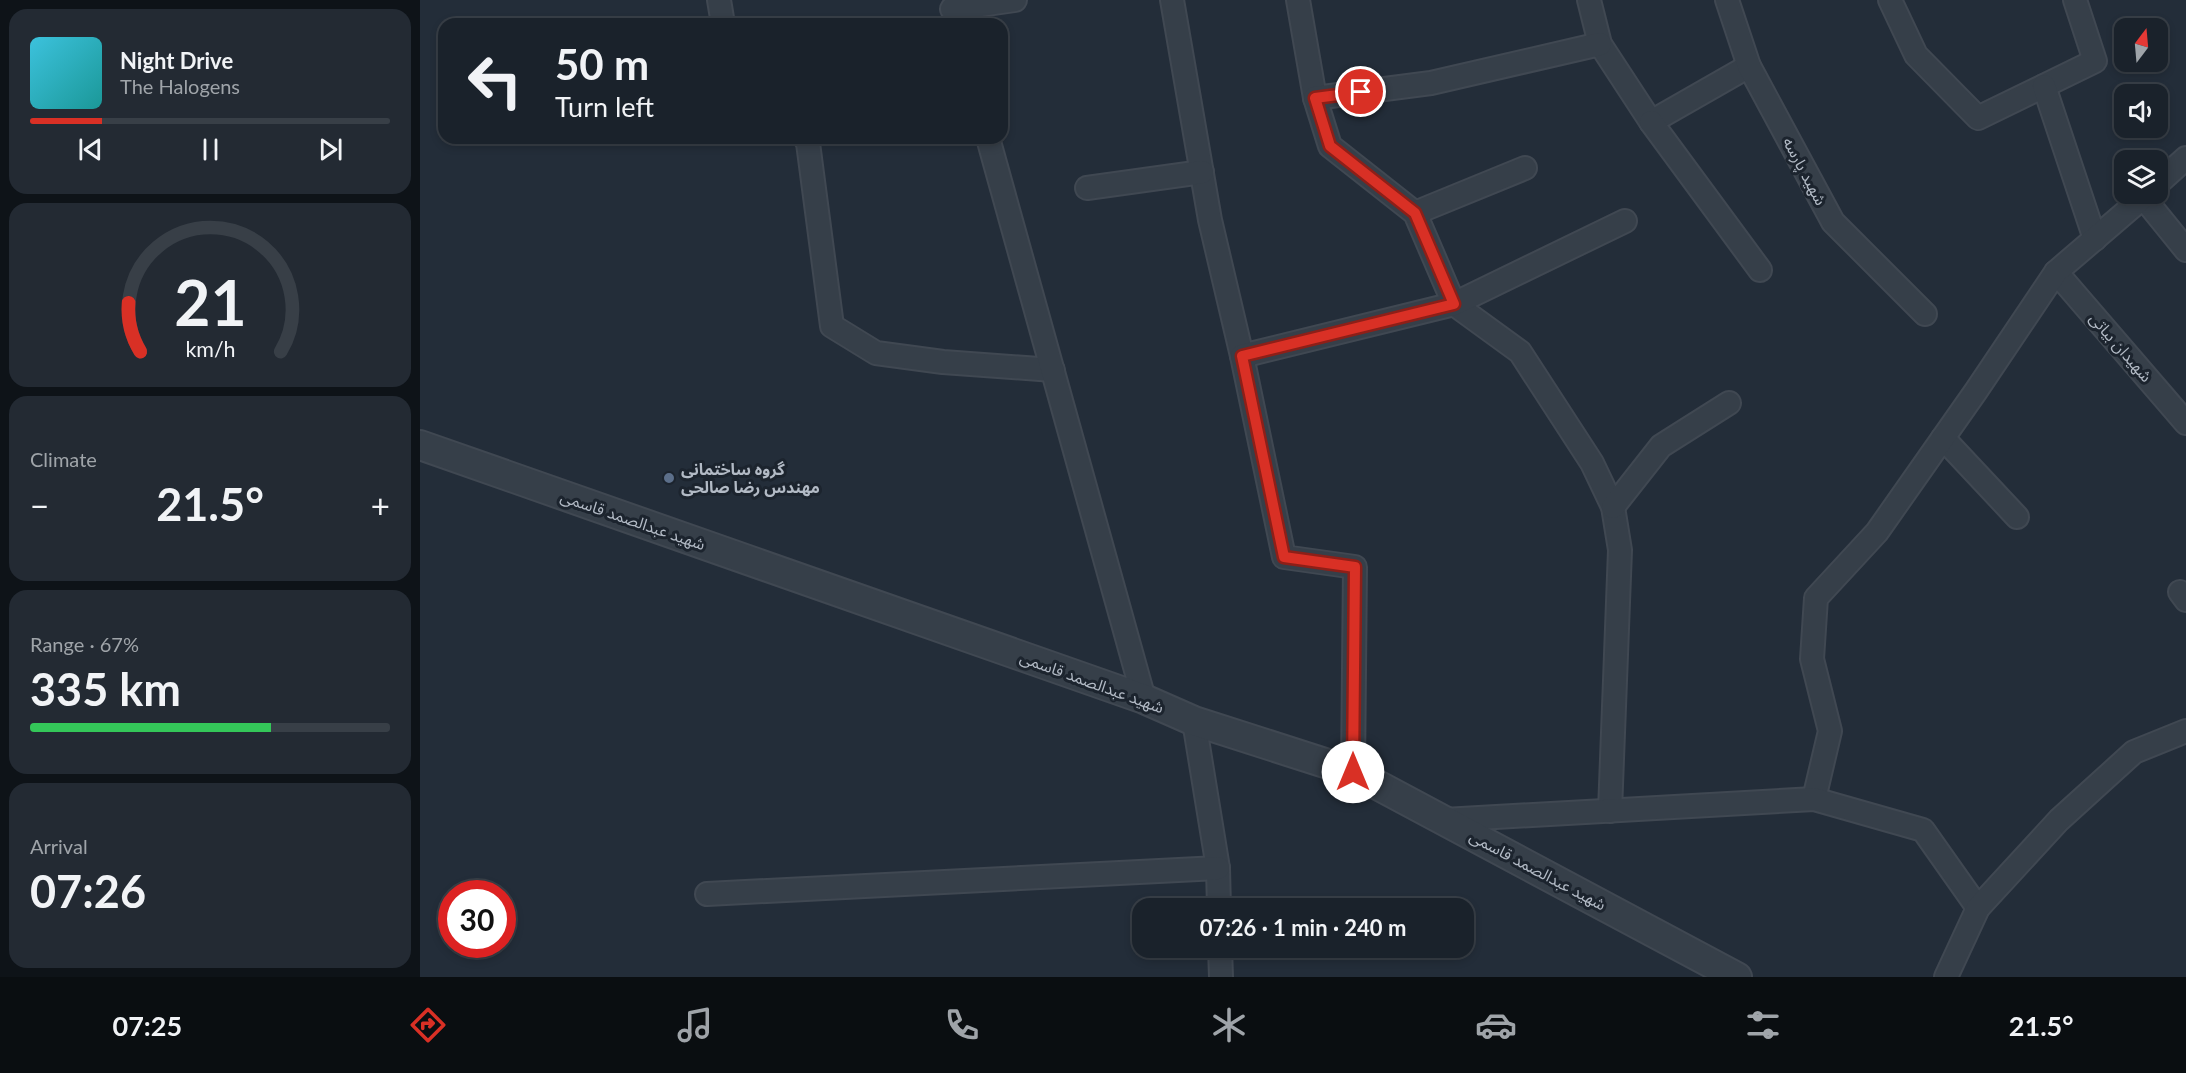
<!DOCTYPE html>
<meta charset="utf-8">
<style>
:root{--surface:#1a222b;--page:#232a33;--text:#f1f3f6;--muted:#9fa4a9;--line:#383f47;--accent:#d93025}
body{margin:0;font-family:Lato,"Noto Sans Arabic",sans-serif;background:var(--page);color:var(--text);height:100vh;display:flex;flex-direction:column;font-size:22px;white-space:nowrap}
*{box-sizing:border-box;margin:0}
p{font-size:20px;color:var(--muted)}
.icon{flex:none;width:33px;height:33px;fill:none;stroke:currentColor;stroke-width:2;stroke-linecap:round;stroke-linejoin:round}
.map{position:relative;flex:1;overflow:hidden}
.details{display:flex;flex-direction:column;gap:9px;padding:9px;background:#0e1318;width:420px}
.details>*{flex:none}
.top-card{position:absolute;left:18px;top:18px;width:570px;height:126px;border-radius:18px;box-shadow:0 3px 9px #0003,0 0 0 2px var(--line);background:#1a222b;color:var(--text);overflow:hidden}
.needle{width:39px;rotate:16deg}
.fabs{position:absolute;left:1694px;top:18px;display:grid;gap:12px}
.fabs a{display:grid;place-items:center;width:54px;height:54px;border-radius:12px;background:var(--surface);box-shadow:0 3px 9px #0003,0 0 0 2px var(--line);font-size:30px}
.speed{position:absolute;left:18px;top:880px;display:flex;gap:12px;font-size:30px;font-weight:700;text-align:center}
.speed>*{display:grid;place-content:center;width:78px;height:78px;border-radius:50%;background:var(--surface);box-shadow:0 3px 9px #0003,0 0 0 2px var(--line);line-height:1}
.speed .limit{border:9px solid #d22;background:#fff;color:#111}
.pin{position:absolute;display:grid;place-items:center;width:51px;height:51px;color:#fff;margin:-26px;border:3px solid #fff;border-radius:50%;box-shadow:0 2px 6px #0007}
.me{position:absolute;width:66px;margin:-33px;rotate:0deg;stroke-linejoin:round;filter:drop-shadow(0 0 4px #0008)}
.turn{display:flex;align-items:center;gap:21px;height:126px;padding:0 18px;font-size:27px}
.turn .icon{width:78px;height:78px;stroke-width:2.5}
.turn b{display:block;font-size:42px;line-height:51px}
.big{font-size:45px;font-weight:700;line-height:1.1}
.details .tile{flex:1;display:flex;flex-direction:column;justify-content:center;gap:9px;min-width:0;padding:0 21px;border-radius:18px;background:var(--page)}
.details .dial{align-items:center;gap:0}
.dial svg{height:156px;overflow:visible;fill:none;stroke:var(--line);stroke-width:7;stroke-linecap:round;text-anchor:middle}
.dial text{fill:var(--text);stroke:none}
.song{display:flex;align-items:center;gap:18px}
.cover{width:72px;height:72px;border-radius:9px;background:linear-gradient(135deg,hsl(190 70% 55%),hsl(180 70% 35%))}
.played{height:6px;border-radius:3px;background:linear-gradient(90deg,var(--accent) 20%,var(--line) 20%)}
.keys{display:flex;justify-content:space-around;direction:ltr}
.heat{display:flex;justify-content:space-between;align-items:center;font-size:33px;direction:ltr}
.charge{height:9px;border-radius:4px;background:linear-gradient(90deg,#34c759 67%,var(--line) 0)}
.trip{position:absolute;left:712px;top:898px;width:342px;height:60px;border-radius:18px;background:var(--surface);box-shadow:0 3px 9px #0003,0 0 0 2px var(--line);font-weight:700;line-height:60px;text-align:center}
.dock{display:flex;height:96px;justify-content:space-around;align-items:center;background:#0a0e11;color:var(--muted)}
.dock .icon{width:42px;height:42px}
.dock .selected{color:var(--accent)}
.dock b{font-size:27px;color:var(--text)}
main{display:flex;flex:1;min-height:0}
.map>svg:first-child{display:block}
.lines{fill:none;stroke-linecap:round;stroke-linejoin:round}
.minor-casing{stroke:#404852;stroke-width:26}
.tertiary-casing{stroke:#404852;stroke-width:32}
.minor{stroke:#363f49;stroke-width:22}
.tertiary{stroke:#363f49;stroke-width:28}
.route-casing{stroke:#8d1f18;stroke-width:15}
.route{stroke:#d93025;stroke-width:10}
.service-dot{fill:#5c6f8a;stroke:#1c242e;stroke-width:2}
.labels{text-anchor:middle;stroke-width:6;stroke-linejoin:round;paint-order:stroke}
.street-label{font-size:16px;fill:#b2bac5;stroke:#1c242e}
.poi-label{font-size:16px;font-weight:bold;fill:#b2bac5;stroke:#1c242e;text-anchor:start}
</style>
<main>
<section class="details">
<div class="tile">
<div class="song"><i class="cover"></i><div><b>Night Drive</b><p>The Halogens</p></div></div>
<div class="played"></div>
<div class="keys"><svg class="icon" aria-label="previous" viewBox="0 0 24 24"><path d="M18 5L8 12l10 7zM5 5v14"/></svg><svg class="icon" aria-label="pause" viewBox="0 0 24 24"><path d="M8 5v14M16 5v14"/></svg><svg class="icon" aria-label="next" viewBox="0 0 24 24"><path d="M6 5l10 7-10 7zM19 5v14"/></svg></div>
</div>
<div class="tile dial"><svg viewBox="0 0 100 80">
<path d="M14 69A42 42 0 1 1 86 69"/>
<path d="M14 69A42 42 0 0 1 8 44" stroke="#d93025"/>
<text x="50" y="56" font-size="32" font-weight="700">21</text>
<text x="50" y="72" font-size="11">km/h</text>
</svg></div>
<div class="tile"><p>Climate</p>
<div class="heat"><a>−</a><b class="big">21.5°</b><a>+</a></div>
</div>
<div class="tile"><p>Range · 67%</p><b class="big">335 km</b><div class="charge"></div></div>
<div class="tile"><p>Arrival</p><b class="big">07:26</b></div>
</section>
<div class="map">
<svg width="1766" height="977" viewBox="0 0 1766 977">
<rect width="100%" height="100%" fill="#232d39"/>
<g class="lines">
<defs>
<g id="minor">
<polyline points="299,0 303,24"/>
<polyline points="752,0 790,220 822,356 864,557 935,567 933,772"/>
<polyline points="878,0 895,98 910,146 995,213 1034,304 1100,352 1172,463 1193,507 1200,550 1190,811"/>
<polyline points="1169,0 1180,44 1231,122 1329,66"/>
<polyline points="1307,0 1329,66 1413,222 1505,314"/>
<polyline points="1470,0 1496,55 1558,118 1675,61 1655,0"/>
<polyline points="532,9 595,0"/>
<polyline points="1624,86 1675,239"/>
<polyline points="895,98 1011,83 1180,44"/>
<polyline points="1231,122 1340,270"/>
<polyline points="385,138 388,143 412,326 456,353 523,362 633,370"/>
<polyline points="568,138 724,699"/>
<polyline points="1737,184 1766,158"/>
<polyline points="667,188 782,172"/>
<polyline points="1723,197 1766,250"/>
<polyline points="995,213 1105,168"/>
<polyline points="1636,272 1766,423"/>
<polyline points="822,356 1034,304 1205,221"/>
<polyline points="1523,438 1597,517"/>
<polyline points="1193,507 1241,446 1309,403"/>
<polyline points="1760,592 1766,600"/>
<polyline points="774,721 798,868 799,909"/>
<polyline points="1394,799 1410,731 1392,659 1396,598 1457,532 1556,391 1636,272 1727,194"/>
<polyline points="1024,820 1394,799 1503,830 1558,908"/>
<polyline points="287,894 798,868"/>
<polyline points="800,948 801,977"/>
<polyline points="1526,977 1558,908 1639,820 1714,752 1766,731"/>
</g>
<polyline id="tertiary" points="0,445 724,699 774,721 933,772 1317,977"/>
</defs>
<use href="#minor" class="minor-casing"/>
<use href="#tertiary" class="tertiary-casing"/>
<use href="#minor" class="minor"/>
<use href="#tertiary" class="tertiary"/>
</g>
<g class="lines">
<defs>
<polyline id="route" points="933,772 935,567 864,557 822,356 1034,304 995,213 910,146 895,98 941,92"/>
</defs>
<use href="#route" class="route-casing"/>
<use href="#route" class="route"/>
</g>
<circle class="service-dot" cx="249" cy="478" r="6"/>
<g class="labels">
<g class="street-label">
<text transform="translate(1385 171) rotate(62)" y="6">شهید پارسه</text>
<text transform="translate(1701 347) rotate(49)" y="6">شهیدان بیاتی</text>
<text transform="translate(213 520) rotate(19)" y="6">شهید عبدالصمد قاسمی</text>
<text transform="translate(672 682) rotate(20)" y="6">شهید عبدالصمد قاسمی</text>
<text transform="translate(1118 870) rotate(28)" y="6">شهید عبدالصمد قاسمی</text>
</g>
<g class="poi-label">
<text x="261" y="475">گروه ساختمانی<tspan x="261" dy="18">مهندس رضا صالحی</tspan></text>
</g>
</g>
</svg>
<div class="fabs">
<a><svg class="needle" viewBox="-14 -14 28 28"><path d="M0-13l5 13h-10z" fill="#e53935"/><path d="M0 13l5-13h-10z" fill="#9fa4a9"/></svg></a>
<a><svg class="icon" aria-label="sound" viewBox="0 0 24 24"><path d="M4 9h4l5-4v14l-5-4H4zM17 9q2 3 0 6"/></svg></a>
<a><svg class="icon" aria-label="layers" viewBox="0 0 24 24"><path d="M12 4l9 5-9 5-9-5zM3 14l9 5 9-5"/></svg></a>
</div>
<div class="speed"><div class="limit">30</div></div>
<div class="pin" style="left:941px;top:92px;background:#d93025"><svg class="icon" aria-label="arrive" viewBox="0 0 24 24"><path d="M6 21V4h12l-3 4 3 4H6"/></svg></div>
<svg class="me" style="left:933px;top:772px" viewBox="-20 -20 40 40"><circle r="19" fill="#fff"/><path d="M0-13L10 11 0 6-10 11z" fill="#d93025"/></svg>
<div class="trip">07:26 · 1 min · 240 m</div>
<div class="top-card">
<div class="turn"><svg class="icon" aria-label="left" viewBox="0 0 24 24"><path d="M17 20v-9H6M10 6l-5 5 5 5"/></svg><div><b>50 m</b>Turn left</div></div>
</div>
</div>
</main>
<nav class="dock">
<b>07:25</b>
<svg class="icon selected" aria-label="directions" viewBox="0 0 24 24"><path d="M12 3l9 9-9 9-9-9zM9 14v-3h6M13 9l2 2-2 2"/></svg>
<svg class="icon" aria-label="music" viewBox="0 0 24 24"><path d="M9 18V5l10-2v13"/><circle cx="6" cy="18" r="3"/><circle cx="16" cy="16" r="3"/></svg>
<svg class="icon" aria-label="phone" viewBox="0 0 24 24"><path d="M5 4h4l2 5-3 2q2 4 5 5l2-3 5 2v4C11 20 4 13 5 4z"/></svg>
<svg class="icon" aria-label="climate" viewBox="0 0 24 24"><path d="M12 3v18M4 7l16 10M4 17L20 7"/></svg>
<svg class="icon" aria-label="car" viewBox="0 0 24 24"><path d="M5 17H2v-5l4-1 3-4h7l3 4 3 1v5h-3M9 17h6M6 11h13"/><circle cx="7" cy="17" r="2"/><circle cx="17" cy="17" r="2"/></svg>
<svg class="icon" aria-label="filters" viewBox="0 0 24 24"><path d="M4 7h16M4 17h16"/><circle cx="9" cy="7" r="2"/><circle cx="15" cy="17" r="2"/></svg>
<b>21.5°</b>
</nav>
